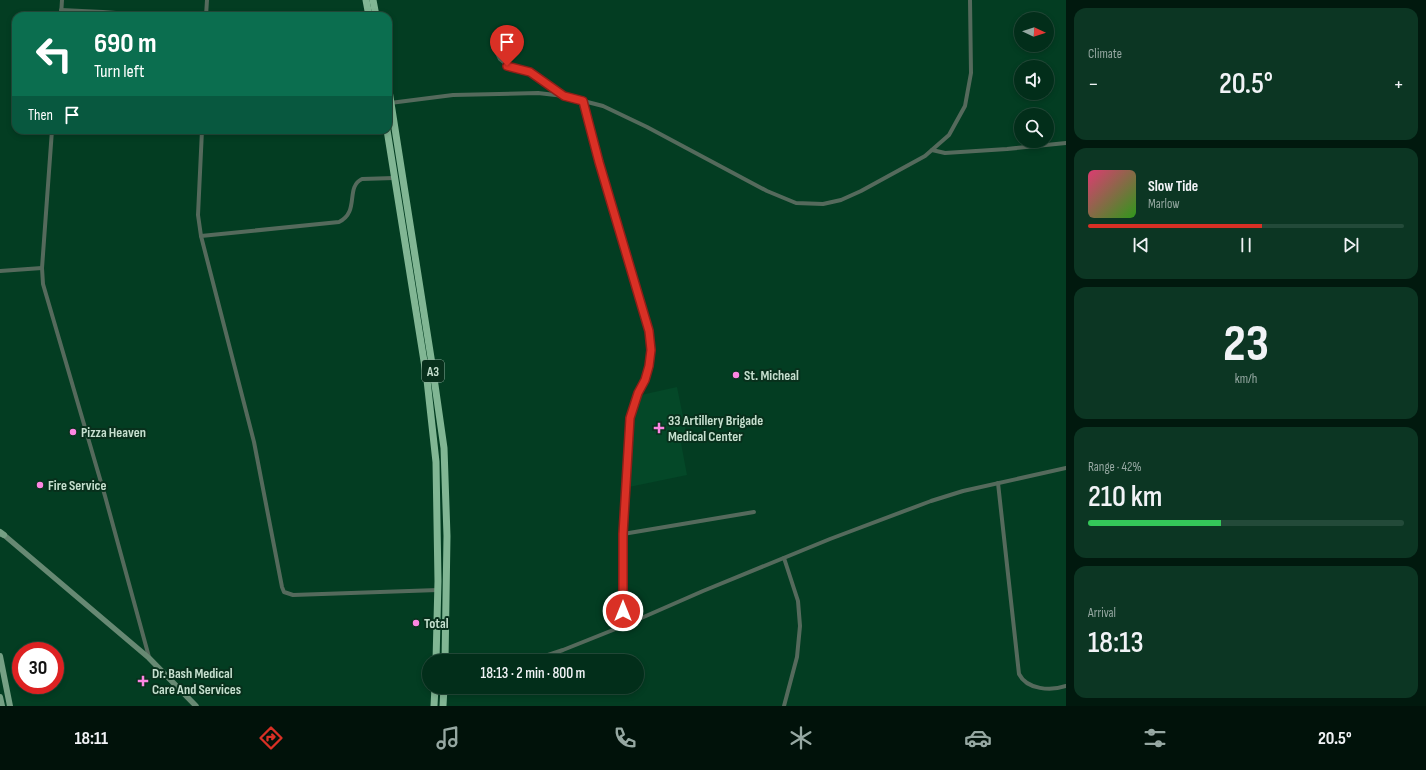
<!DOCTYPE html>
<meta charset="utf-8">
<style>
:root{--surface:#022e1a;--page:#0c3623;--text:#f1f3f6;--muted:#96a8a2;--line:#234a39;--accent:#d93025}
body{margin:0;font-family:"Sofia Sans Condensed",sans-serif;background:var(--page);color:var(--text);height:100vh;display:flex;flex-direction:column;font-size:15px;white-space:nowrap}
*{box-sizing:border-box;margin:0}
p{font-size:13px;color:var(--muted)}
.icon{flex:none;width:22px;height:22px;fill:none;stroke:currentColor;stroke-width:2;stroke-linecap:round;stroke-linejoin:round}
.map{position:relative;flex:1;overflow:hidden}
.sheet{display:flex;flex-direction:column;gap:8px;padding:8px;background:#01190e;width:360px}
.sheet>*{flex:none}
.banner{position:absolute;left:12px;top:12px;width:380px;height:122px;border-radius:12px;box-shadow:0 2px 6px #0003,0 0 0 1px var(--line);background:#0b6e4f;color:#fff;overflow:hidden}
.needle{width:26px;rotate:94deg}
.fabs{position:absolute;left:1014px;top:12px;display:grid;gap:8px}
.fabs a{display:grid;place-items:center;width:40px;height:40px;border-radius:50%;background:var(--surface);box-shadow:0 2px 6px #0003,0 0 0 1px var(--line);font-size:20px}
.speed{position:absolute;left:12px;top:642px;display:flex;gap:8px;font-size:20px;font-weight:700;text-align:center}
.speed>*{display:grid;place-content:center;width:52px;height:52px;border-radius:50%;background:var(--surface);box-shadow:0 2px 6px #0003,0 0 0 1px var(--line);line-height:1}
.speed .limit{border:6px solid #d22;background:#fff;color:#111}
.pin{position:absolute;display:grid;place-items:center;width:34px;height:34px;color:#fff;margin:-41px -17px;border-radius:50% 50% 50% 0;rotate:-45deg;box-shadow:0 0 4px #0007}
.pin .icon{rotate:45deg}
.me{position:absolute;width:44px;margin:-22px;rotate:0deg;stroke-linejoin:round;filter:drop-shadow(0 0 3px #0008)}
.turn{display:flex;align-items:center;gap:14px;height:84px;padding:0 16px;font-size:18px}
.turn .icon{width:52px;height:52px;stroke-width:2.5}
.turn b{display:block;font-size:28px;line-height:34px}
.then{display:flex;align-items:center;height:38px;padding:0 16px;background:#0003;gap:8px;font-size:15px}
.big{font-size:30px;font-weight:600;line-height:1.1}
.sheet .widget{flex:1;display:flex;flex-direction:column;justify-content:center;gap:6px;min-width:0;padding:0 14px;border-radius:12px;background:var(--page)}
.sheet .dial{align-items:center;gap:0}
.dial b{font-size:52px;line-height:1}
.song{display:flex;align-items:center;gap:12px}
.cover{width:48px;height:48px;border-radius:6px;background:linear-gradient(135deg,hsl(340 70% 55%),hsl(110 70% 35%))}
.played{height:4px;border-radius:2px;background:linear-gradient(90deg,var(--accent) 55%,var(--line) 55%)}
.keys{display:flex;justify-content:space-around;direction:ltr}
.heat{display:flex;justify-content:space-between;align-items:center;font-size:22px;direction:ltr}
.charge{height:6px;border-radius:3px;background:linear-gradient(90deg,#34c759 42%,var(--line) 0)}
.trip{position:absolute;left:422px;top:654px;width:222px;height:40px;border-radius:20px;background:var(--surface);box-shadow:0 2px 6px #0003,0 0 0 1px var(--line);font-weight:600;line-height:40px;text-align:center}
.tabs{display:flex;height:64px;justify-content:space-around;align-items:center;background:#01120a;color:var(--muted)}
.tabs .icon{width:28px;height:28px}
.tabs .on{color:var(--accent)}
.tabs b{font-size:18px;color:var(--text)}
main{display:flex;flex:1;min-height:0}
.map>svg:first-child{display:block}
.built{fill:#044828}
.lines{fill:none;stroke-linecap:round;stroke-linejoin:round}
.street{stroke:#556a5c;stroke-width:4}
.secondary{stroke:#678973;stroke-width:5.5}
.primary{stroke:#75a084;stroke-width:6}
.highway{stroke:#81b694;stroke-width:7}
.route-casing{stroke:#8d1f18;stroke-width:10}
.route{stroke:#d93025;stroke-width:7}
.poi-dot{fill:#fd86e2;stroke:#08301c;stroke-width:1.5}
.labels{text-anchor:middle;stroke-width:4;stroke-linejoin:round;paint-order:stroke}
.shield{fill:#08301c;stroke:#8caa99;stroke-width:1}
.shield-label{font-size:13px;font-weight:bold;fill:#c5dfce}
.poi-label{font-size:14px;font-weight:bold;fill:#c5dfce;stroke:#08301c;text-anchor:start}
</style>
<main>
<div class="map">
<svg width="1066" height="706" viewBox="0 0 1066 706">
<rect width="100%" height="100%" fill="#033d22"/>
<polygon class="built" points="677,387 688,441 681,443 687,475 629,487 633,416 641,395"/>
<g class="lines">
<g class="street">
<polyline points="61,10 103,12 155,16"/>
<polyline points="61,16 62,0"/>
<polyline points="206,16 207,0"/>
<polyline points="494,40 496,51 500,59 507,65 533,74 563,95"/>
<polyline points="583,101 599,162 649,331 651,350 649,366 645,380 638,393 630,418 623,534 623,626"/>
<polyline points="390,103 453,95 538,93 564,96 603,106 647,127 767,191 796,203 823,204 841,200 861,191 925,156 949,135 965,106 971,73 970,0"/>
<polyline points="52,130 42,268 43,284 105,496 149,657"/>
<polyline points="202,130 198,215 201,236 254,442 282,587 284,592 293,595 438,590"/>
<polyline points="932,150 945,153 1007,149 1066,143"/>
<path d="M201,236L339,222C360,212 345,187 362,179L394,178"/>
<polyline points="0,271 42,268"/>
<path d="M998,483L1019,674C1027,690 1051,691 1066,686"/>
<polyline points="623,534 754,512"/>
<polyline points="784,558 798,601 800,626 797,657 784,706"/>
<polyline points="530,661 563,650 623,626 703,591 830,539 931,501 963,491 1066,468"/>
</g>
<polyline class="secondary" points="0,534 4,535 149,658 196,706"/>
<g class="primary">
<polyline points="0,532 4,535"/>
<polyline points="0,656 10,706"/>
<polyline points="0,697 2,706"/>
</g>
<g class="highway">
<polyline points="366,0 369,16"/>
<polyline points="373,0 376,16"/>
<polyline points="388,84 432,364 444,448 447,536 445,661"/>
<polyline points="387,130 427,380 436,462 438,581 436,661"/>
<polyline points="434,706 435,687"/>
<polyline points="443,706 444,687"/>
</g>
</g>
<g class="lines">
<defs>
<polyline id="route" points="507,66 530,72 564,96 583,101 599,162 649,331 651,350 649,366 645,380 638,393 630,418 623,534 623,611"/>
</defs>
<use href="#route" class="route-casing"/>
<use href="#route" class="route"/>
</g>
<g class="poi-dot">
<circle cx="736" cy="375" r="4"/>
<path d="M657 422h4v4h4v4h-4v4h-4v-4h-4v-4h4z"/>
<circle cx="73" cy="432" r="4"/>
<circle cx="40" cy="485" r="4"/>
<circle cx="416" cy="623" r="4"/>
<path d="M141 675h4v4h4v4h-4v4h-4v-4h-4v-4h4z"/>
</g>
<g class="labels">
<rect class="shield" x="422" y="360" width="22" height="22" rx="3"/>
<g class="shield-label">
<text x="433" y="376">A3</text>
</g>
<g class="poi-label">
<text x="744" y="380">St. Micheal</text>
<text x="668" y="425">33 Artillery Brigade<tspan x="668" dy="16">Medical Center</tspan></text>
<text x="81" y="437">Pizza Heaven</text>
<text x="48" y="490">Fire Service</text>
<text x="424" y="628">Total</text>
<text x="152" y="678">Dr. Bash Medical<tspan x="152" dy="16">Care And Services</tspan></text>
</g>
</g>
</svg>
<div class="fabs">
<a><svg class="needle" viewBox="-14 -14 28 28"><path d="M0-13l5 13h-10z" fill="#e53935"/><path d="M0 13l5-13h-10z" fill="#96a8a2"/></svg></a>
<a><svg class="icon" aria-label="sound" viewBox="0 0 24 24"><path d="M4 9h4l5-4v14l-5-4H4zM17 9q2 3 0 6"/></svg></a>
<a><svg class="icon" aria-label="search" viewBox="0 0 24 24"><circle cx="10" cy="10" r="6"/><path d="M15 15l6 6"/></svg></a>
</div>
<div class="speed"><div class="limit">30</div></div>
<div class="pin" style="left:507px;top:66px;background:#d93025"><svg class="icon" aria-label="arrive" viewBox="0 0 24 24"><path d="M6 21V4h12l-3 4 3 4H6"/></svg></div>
<svg class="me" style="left:623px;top:611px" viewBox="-20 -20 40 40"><circle r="17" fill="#d93025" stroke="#fff" stroke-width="3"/><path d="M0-11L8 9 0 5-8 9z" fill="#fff"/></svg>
<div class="trip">18:13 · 2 min · 800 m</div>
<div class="banner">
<div class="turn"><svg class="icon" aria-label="left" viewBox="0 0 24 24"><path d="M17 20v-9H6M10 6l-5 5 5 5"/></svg><div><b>690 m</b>Turn left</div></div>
<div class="then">Then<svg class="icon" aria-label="arrive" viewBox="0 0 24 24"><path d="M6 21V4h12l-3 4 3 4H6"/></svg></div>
</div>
</div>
<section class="sheet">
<div class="widget"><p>Climate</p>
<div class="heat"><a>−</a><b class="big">20.5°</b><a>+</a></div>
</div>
<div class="widget">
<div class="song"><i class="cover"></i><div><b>Slow Tide</b><p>Marlow</p></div></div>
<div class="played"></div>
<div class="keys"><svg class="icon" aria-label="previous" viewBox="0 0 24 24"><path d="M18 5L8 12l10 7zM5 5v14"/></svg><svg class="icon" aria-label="pause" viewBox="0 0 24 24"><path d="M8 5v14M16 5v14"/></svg><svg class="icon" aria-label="next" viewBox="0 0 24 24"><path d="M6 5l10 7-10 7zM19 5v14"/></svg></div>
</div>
<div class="widget dial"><b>23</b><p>km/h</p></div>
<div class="widget"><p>Range · 42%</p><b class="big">210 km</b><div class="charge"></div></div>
<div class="widget"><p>Arrival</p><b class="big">18:13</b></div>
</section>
</main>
<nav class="tabs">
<b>18:11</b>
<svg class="icon on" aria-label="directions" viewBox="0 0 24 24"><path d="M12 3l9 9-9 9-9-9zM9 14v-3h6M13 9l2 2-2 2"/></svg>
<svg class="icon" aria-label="music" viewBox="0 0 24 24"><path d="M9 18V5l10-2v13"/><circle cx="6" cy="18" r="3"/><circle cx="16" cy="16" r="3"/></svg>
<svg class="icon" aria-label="phone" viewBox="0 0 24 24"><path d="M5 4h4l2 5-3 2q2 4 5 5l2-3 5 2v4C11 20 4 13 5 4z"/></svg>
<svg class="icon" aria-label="climate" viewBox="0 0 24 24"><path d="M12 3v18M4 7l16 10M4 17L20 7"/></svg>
<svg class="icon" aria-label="car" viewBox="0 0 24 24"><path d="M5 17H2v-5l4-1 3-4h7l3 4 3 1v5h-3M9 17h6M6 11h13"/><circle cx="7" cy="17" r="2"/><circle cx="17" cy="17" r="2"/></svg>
<svg class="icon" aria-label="filters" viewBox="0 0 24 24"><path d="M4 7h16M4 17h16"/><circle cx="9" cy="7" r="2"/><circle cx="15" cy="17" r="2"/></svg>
<b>20.5°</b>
</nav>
